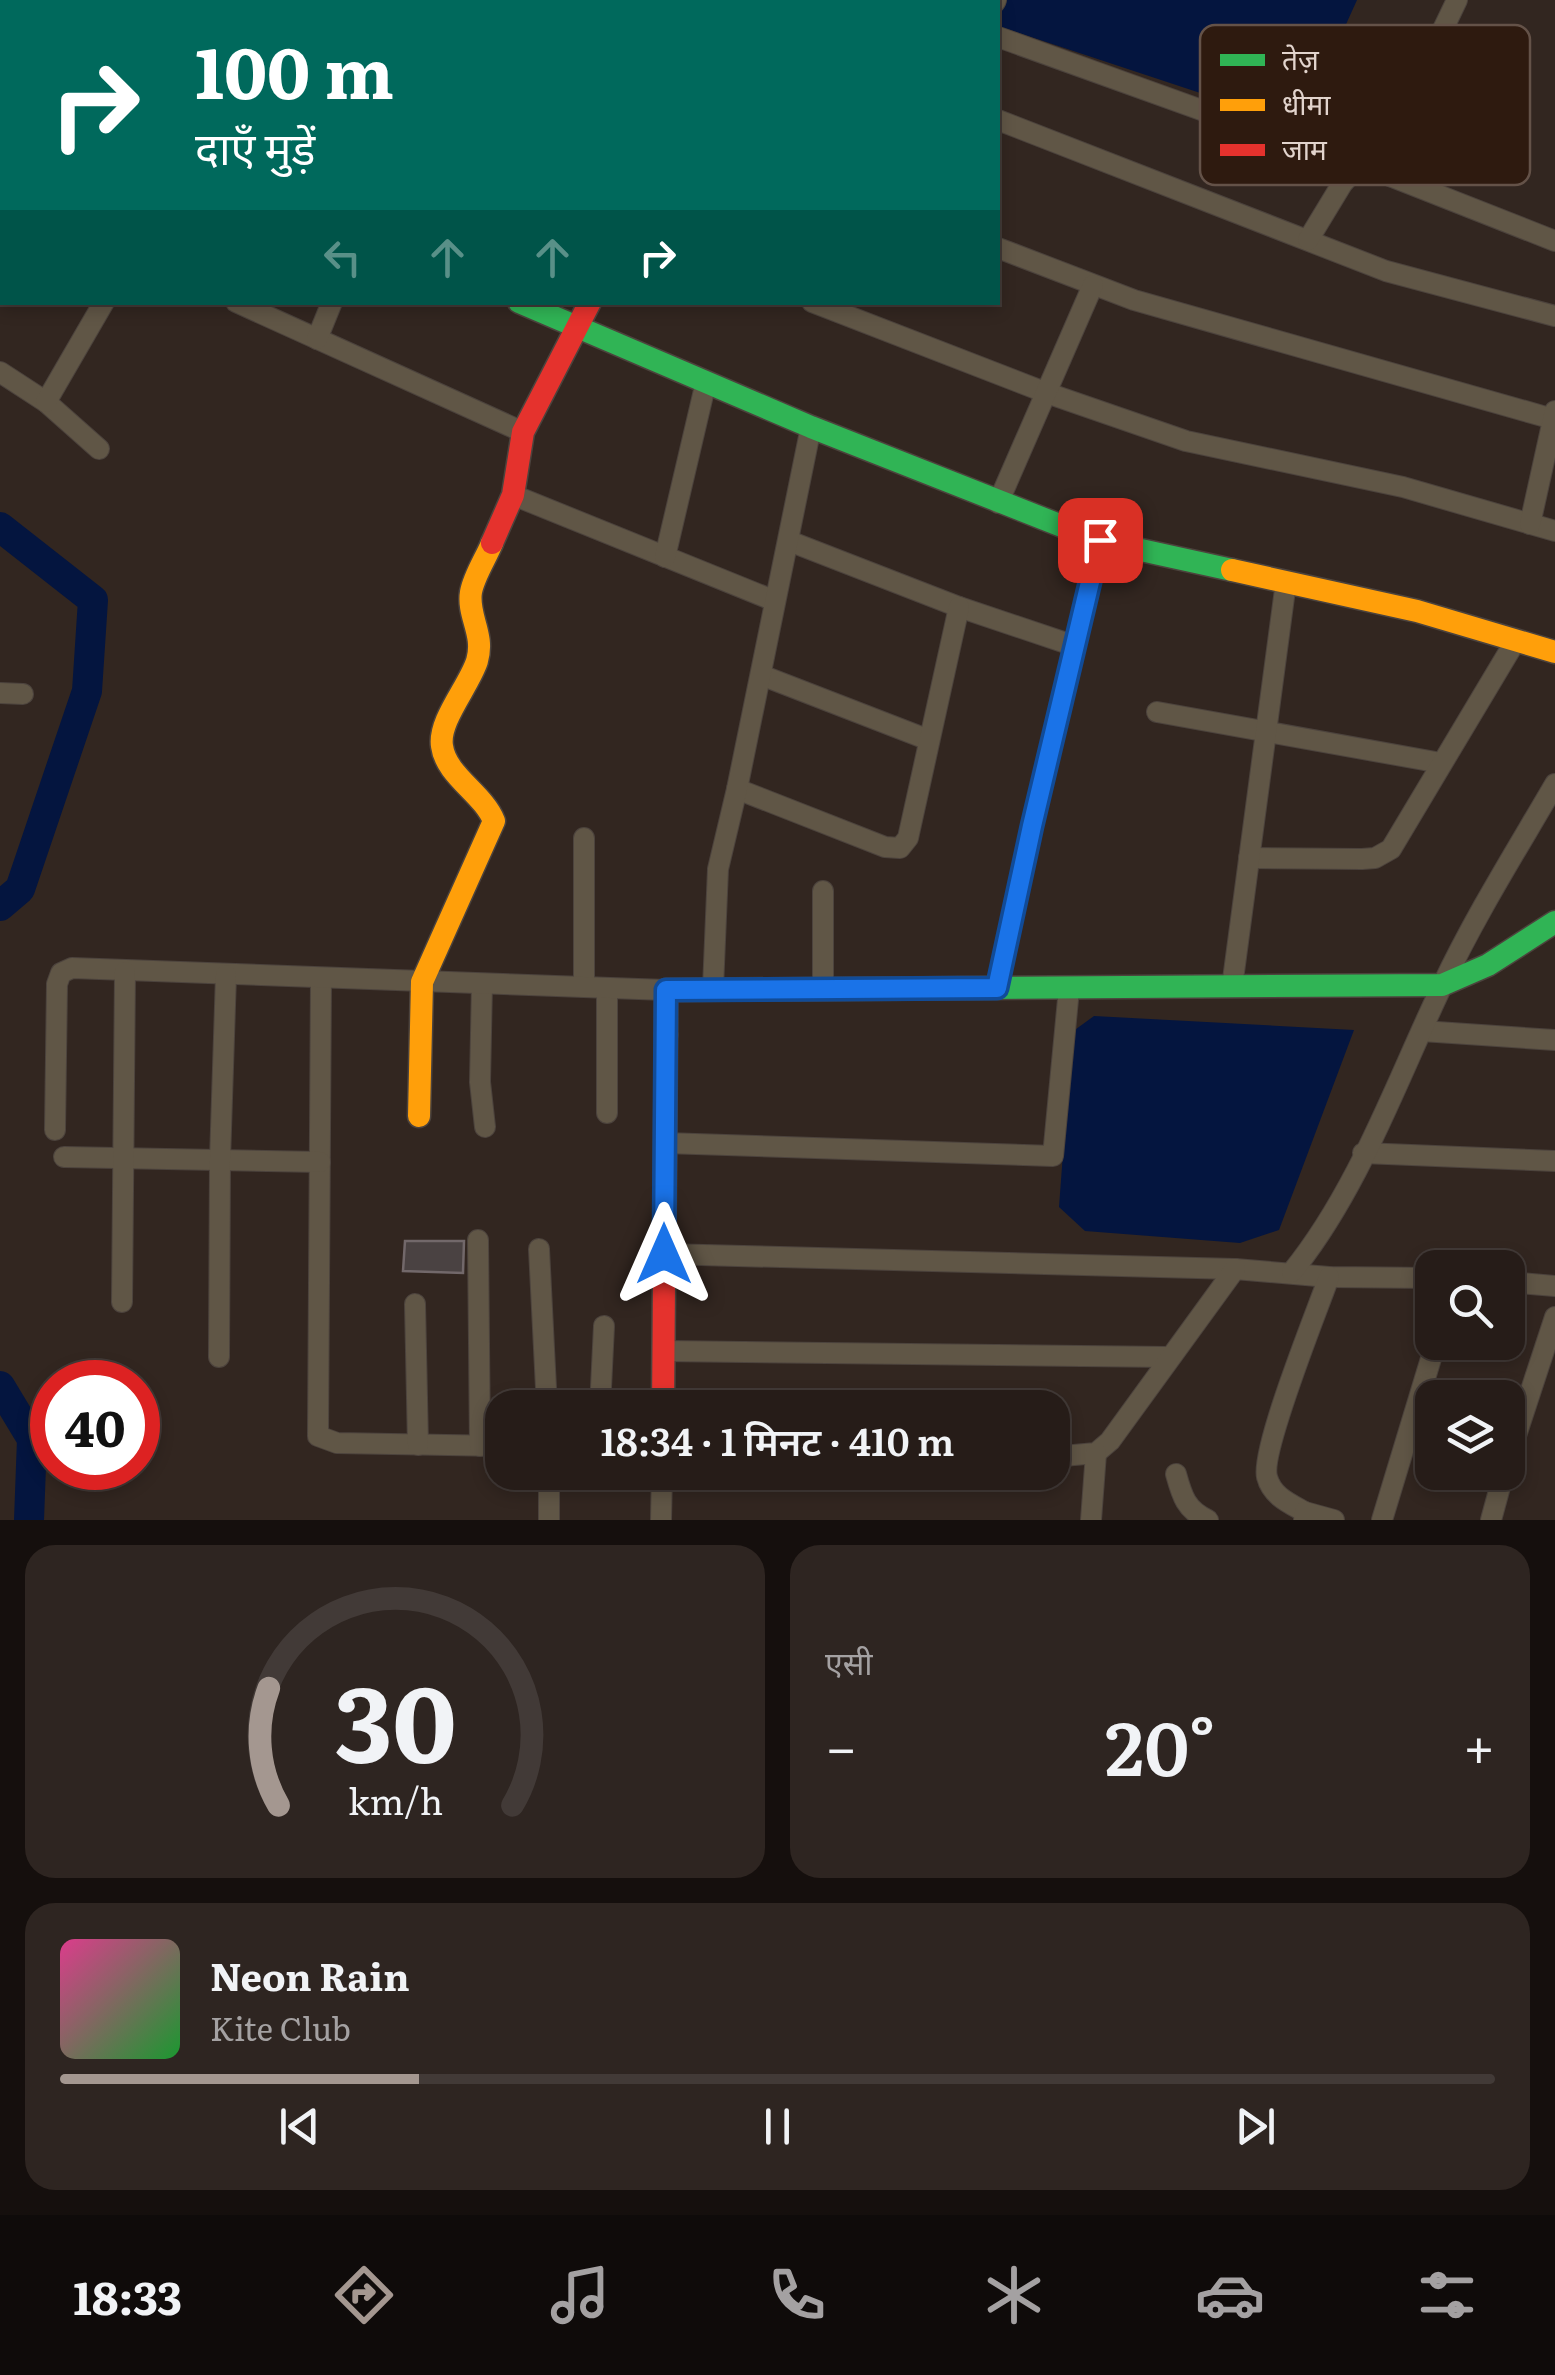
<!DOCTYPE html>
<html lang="hi">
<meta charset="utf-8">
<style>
:root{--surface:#261c18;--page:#2e2521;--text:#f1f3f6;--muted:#a4a1a2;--line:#423a37;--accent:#a49790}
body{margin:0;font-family:Literata,"Noto Sans Devanagari",serif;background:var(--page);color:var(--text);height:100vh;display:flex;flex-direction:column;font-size:38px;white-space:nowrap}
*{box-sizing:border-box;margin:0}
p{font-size:32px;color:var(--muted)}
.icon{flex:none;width:55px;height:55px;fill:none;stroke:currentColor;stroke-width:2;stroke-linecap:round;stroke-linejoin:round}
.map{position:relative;height:1520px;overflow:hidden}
.side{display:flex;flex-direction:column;gap:25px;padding:25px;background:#150f0d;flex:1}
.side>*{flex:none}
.hud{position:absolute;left:0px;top:0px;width:1000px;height:305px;box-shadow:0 5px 15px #0003,0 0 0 2px var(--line);background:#00695c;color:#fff;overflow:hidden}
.tools{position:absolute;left:1415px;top:1250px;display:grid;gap:20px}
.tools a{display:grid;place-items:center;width:110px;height:110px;border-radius:20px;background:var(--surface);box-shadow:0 5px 15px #0003,0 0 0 2px var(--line);font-size:50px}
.speed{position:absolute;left:30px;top:1360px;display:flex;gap:20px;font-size:50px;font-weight:700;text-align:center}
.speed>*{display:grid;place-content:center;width:130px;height:130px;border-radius:50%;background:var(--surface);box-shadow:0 5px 15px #0003,0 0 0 2px var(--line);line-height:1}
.speed .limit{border:15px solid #d22;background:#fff;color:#111}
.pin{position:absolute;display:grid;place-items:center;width:85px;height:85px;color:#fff;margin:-42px;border-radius:20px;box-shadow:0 5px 15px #0006}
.me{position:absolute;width:110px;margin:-55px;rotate:0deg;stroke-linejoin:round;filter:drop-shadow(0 0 8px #0008)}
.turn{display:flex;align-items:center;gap:35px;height:210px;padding:0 30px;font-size:45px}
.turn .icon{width:130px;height:130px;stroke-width:2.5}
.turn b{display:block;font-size:70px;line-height:85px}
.lanes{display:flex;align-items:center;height:95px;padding:0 30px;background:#0003;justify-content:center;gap:50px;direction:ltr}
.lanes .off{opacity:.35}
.big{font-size:75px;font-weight:600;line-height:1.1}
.side .tile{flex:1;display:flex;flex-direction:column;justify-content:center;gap:15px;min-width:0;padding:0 35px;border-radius:30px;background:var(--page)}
.side .dial{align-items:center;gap:0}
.dial svg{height:260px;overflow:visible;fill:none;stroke:var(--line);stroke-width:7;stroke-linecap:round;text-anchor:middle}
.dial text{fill:var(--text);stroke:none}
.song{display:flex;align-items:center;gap:30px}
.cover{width:120px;height:120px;border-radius:15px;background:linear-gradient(135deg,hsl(330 70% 55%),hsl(130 70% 35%))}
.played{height:10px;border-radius:5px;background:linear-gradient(90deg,var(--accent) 25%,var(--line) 25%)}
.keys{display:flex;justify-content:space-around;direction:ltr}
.heat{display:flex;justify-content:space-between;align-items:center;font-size:55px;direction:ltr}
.side .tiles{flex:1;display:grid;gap:25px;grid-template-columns:1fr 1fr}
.tile:last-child{grid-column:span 2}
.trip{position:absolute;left:485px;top:1390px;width:585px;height:100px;border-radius:30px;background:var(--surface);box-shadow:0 5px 15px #0003,0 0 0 2px var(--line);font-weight:600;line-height:100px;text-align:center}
.dock{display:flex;height:160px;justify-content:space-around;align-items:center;background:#0f0b0a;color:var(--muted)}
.dock .icon{width:70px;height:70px}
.dock .current{color:var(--accent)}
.dock b{font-size:45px;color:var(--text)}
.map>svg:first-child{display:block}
.water{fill:#04153f}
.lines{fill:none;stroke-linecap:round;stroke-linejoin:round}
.river{stroke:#04153f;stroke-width:30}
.building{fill:#4a4242;stroke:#72686a;stroke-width:2.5}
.street-casing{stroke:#4c433d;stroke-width:22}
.fast-casing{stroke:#4c433d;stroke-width:25}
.slow-casing{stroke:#4c433d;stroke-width:25}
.jam-casing{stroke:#4c433d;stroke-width:25}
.street{stroke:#605646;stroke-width:20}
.fast{stroke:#30b455;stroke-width:22}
.slow{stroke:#ff9f0a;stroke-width:22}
.jam{stroke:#e5322d;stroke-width:22}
.route-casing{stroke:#114b97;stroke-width:25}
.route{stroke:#1a73e8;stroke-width:18}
.key{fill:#2e1a0f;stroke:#645248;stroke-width:2.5}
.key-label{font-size:28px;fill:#e2d4cd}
</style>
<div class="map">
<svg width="1555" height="1520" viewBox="0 0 1555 1520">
<rect width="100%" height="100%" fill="#322620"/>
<g class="water">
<polygon points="1004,0 1357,0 1300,126 998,26"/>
<polygon points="1094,1016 1354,1030 1279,1230 1240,1243 1085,1231 1059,1207 1072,1032"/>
</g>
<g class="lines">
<g class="river">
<polyline points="0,527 93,600 87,691 20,889 0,906"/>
<polyline points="0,1386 32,1439 29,1520"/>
</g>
</g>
<polygon class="building" points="405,1241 464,1241 463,1273 403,1271"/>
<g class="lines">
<defs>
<g id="street">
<polyline points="337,0 346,2"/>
<polyline points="705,0 710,2"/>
<polyline points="506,2 507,0"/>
<polyline points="738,2 739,0"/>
<polyline points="995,2 996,0"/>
<polyline points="998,37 1299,145 1349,176"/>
<polyline points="998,120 1386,271 1555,316"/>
<polyline points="1376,169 1457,0"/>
<polyline points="1308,240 1342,184 1349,176 1367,167 1555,241"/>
<polyline points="998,248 1134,300 1553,419"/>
<polyline points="236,302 523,432"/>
<polyline points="812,302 1047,393 1186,441 1403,487 1555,531"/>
<polyline points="317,339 332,302"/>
<polyline points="0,372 46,402 99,449"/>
<polyline points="46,402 104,302"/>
<polyline points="513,495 775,601"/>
<polyline points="998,503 1093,285"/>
<polyline points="1530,524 1555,411"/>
<polyline points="789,541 959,607 1075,646"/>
<polyline points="665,557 706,382"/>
<polyline points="761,675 929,740"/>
<polyline points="0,693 23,694"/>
<polyline points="1157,712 1441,763"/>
<polyline points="737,789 885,847 900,848 908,838 959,607"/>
<polyline points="1249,858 1362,859 1375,858 1391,849 1516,640"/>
<polyline points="823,891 823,989"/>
<polyline points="321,978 318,1436 337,1443 502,1446"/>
<polyline points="482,984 480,1082 485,1127"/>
<polyline points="584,987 584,838"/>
<polyline points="1232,987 1286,582"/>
<polyline points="607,988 607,1113"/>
<polyline points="713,988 718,869 737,789 811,427"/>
<polyline points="997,988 1032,826 1100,541"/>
<polyline points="1422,1031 1555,1040"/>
<polyline points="55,1130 57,984 61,973 72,968 666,990"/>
<polyline points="665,1143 1053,1156 1069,989"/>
<polyline points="1363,1153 1555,1161"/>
<polyline points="64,1157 320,1162"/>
<polyline points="478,1240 480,1446"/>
<polyline points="539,1249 547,1408"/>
<polyline points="664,1254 1235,1269 1329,1277 1432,1278"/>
<path d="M1292,1272C1359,1189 1396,1082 1442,986C1475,916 1516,851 1555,784"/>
<polyline points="1508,1282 1555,1286"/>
<polyline points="122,1302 125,972"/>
<polyline points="415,1304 418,1445"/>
<polyline points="663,1351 1169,1357"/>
<polyline points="219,1357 220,1160 226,975"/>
<polyline points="600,1408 604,1326"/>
<polyline points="1052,1457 1096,1453 1110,1441 1235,1269"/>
<polyline points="1508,1460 1555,1317"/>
<polyline points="549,1472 549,1520"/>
<path d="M1176,1474C1182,1496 1186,1510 1208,1520"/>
<path d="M1305,1512C1289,1503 1272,1496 1267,1477C1260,1451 1317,1311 1329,1277"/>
<polyline points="661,1520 662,1472"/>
<polyline points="1091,1520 1096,1453"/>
<polyline points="1304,1520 1305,1512 1334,1520"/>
<polyline points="1382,1520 1436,1342"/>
<polyline points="1491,1520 1504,1472"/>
</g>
<g id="fast">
<polyline points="519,302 811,427 1100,541 1232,570"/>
<polyline points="666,1035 666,990 1442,985 1488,965 1555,922"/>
</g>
<g id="slow">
<polyline points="1232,570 1417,611 1555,652"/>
<path d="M419,1116L422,982L494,821C483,793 446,776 442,746C438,721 469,686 477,661C485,634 467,616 471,592C474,576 486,558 492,543"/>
</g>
<g id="jam">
<polyline points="492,543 513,495 523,432 590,302"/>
<polyline points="663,1408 666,1035"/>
</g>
</defs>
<use href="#street" class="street-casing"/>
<use href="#fast" class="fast-casing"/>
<use href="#slow" class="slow-casing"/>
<use href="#jam" class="jam-casing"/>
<use href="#street" class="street"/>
<use href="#fast" class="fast"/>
<use href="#slow" class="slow"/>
<use href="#jam" class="jam"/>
</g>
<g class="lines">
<defs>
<polyline id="route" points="664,1254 666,990 997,988 1032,826 1100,540"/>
</defs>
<use href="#route" class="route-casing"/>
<use href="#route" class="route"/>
</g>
<rect x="1200" y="25" width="330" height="160" rx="15" class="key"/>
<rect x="1220" y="54" width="45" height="12" fill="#30b455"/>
<rect x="1220" y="99" width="45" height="12" fill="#ff9f0a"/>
<rect x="1220" y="144" width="45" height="12" fill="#e5322d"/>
<g class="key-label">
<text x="1282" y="70">तेज़</text>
<text x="1282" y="115">धीमा</text>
<text x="1282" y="160">जाम</text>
</g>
</svg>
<div class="tools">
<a><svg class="icon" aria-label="search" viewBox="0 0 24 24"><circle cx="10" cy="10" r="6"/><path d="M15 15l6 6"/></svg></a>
<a><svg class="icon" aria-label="layers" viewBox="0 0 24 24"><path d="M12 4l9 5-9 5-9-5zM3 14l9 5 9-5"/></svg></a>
</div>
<div class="speed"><div class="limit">40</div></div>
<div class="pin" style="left:1100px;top:540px;background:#d93025"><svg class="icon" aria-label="arrive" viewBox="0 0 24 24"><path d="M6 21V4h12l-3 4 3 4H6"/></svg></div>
<svg class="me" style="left:664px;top:1254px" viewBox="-20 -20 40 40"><path d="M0-17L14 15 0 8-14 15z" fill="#1a73e8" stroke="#fff" stroke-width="4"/></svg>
<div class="trip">18:34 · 1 मिनट · 410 m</div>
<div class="hud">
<div class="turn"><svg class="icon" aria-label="right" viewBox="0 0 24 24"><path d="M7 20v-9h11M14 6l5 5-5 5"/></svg><div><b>100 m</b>दाएँ मुड़ें</div></div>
<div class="lanes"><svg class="icon off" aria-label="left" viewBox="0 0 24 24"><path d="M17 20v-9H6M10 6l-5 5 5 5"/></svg><svg class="icon off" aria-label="ahead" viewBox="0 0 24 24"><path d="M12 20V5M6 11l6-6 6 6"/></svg><svg class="icon off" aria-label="ahead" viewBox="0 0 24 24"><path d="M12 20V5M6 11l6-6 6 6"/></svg><svg class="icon" aria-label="right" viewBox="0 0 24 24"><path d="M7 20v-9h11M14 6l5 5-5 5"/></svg></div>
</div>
</div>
<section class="side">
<div class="tiles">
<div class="tile dial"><svg viewBox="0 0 100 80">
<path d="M14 69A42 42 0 1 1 86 69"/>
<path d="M14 69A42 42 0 0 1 11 33" stroke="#a49790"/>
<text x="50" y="56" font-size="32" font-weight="700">30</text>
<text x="50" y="72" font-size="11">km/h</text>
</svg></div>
<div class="tile"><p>एसी</p>
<div class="heat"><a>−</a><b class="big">20°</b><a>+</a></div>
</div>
<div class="tile">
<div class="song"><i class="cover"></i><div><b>Neon Rain</b><p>Kite Club</p></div></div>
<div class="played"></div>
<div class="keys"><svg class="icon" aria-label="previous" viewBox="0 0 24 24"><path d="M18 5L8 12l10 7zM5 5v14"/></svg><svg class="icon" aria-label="pause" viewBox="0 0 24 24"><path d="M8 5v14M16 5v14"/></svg><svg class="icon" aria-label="next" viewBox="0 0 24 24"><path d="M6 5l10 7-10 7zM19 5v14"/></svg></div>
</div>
</div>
</section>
<nav class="dock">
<b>18:33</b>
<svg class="icon current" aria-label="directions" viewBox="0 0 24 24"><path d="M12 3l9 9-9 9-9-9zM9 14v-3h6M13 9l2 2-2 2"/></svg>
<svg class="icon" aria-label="music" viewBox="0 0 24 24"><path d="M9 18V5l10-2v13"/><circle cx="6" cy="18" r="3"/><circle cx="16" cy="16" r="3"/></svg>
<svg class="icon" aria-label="phone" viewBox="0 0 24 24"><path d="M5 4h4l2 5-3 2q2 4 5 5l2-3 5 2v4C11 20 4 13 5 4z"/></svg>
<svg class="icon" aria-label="climate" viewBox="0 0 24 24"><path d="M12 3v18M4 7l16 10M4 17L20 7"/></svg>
<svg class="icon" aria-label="car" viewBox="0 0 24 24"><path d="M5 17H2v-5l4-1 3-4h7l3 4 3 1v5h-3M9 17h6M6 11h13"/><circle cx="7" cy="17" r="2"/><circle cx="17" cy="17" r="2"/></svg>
<svg class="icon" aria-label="filters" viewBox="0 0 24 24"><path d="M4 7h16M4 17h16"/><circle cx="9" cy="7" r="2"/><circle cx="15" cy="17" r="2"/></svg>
</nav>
